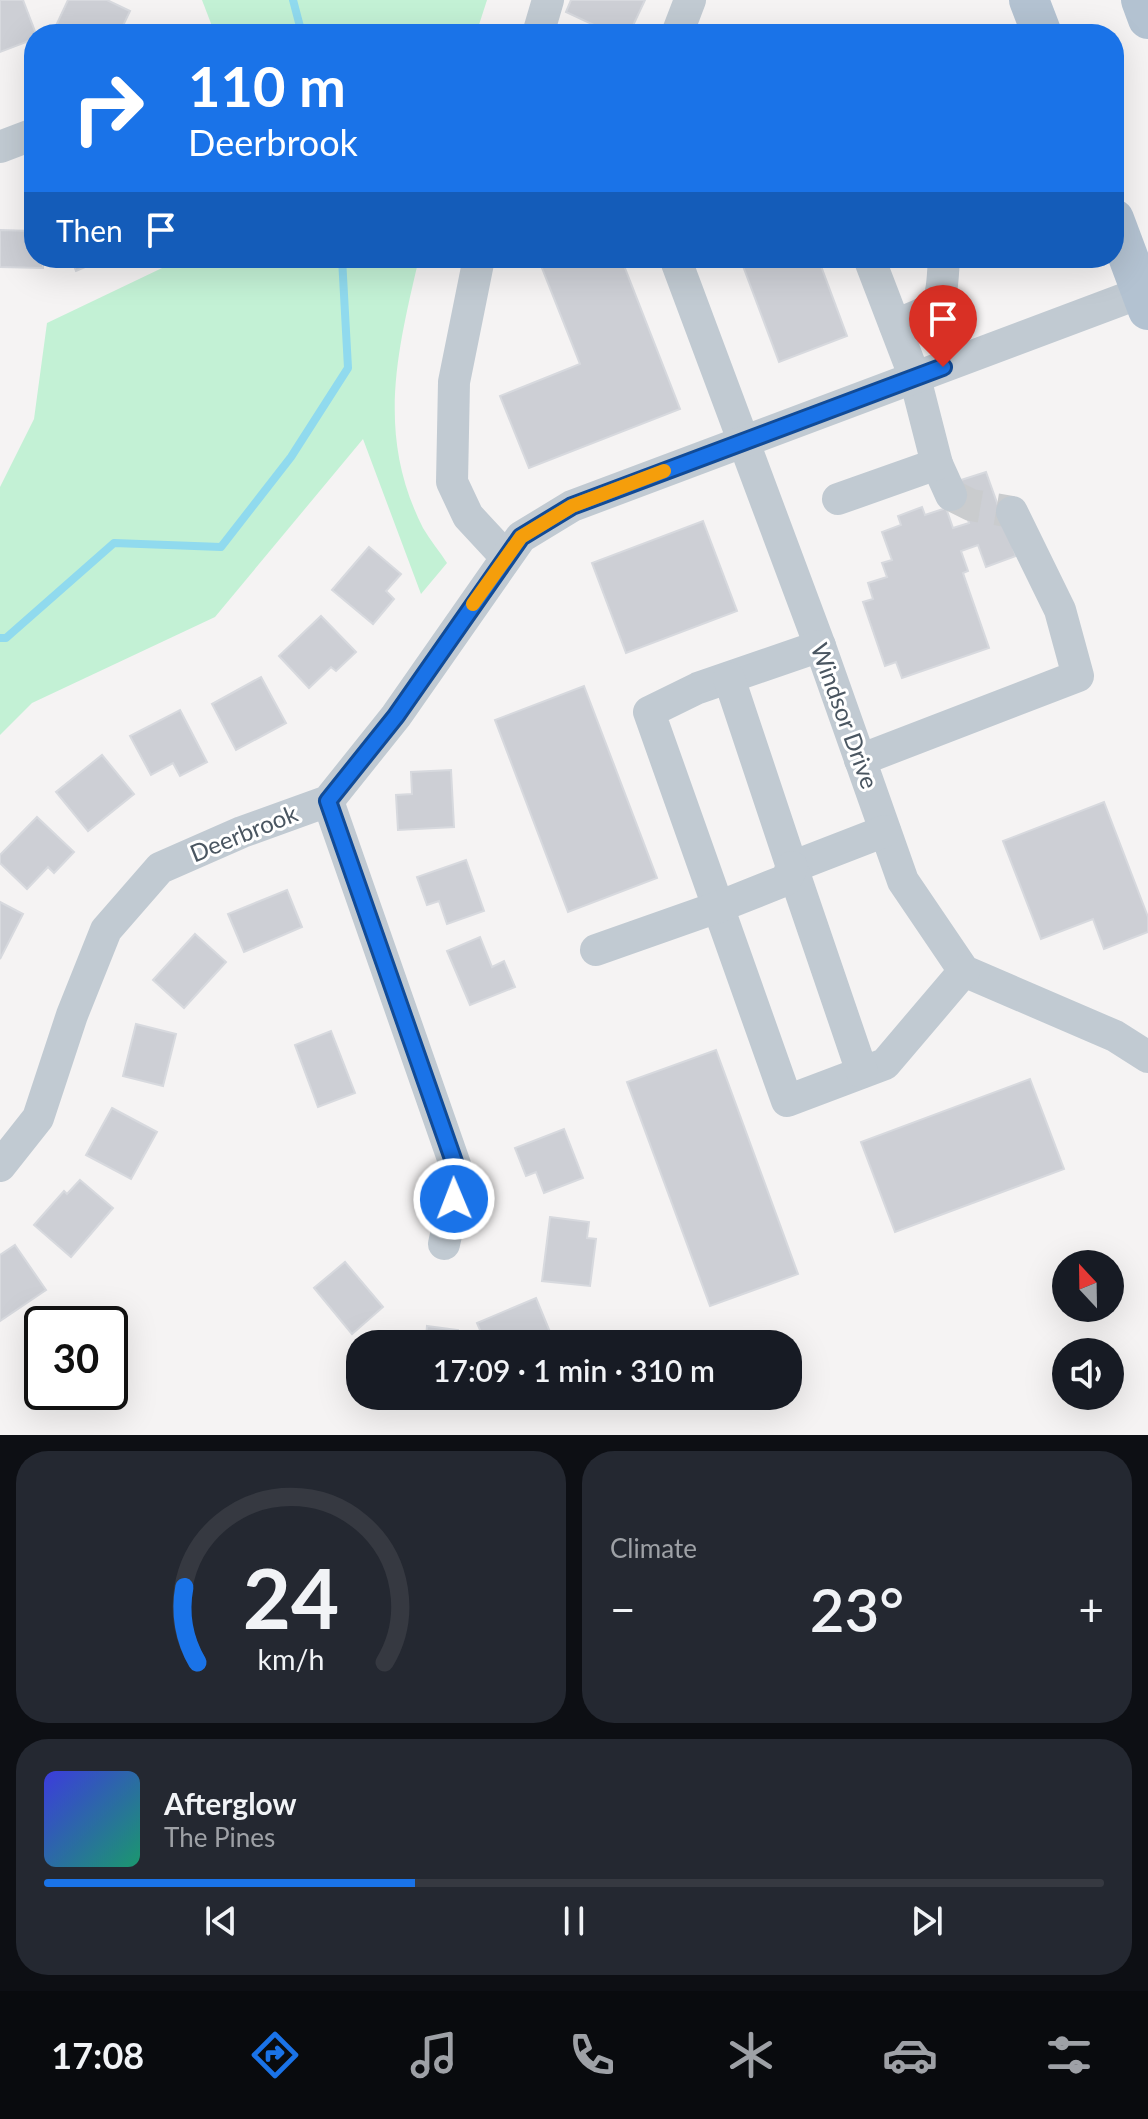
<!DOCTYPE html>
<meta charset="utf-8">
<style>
:root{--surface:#171b24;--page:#242831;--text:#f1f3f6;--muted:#9ea1a6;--line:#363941;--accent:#1a73e8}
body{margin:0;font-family:Lato,sans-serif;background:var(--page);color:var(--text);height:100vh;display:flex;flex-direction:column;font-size:30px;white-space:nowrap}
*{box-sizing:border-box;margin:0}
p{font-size:26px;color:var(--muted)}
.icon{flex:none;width:44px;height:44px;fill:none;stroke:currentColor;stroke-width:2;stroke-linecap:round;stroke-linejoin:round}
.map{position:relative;height:1435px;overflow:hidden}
.side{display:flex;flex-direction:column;gap:16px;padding:16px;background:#0d0f14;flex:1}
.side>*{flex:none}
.hud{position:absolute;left:24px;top:24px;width:1100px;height:244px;border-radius:32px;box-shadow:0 8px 32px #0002;background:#1a73e8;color:#fff;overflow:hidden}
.needle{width:52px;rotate:338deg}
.buttons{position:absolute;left:1052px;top:1250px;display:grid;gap:16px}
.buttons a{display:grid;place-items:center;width:72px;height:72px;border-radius:50%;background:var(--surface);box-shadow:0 8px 32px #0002;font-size:40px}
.speed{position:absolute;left:24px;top:1306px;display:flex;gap:16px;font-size:40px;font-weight:700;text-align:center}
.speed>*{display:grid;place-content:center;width:104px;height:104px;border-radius:50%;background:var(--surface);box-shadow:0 8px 32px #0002;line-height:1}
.speed .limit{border:4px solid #111;border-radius:12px;background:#fff;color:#111}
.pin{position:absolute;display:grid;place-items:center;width:68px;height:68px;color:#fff;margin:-82px -34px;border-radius:50% 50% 50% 0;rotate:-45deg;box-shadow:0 0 8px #0007}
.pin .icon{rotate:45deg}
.me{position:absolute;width:88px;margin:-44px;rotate:359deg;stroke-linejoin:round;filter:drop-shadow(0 0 6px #0008)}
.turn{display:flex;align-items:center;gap:28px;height:168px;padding:0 32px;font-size:36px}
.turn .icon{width:104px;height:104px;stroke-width:2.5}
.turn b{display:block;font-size:56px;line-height:68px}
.then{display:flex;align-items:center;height:76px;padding:0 32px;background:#0003;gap:16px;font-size:30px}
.big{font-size:60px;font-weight:600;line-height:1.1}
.side .tile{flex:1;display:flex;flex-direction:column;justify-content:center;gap:12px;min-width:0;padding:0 28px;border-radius:32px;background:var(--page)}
.side .dial{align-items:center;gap:0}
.dial svg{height:208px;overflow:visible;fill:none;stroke:var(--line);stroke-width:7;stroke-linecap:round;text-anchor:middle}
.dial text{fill:var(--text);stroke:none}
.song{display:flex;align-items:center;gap:24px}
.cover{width:96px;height:96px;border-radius:12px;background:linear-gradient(135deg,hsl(240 70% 55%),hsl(160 70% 35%))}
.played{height:8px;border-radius:4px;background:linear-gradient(90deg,var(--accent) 35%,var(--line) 35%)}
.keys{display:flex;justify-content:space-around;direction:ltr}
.heat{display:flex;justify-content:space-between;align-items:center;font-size:44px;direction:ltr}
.side .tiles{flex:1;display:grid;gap:16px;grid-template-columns:1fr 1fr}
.tile:last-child{grid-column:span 2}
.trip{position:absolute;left:346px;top:1330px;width:456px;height:80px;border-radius:32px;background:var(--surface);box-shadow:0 8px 32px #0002;font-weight:600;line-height:80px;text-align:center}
.tabs{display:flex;height:128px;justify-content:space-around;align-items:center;background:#090b0e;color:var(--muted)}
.tabs .icon{width:56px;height:56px}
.tabs .selected{color:var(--accent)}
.tabs b{font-size:36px;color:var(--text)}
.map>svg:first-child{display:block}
.green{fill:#c3f1d5}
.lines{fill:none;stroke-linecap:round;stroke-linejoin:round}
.stream{stroke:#90daee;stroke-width:8}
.building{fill:#cdcfd5;stroke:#d7d9de;stroke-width:2}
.minor-tunnel{stroke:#caccce;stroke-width:32;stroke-dasharray:32 16;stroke-linecap:butt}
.minor{stroke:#c1cad2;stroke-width:32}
.major{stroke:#b3c2d1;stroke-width:40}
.route-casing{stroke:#114b97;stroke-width:20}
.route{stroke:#1a73e8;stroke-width:14}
.slow{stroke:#f59e0b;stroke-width:14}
.labels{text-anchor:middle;stroke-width:6;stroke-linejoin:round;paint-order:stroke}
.street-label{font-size:24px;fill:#4a5661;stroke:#fff}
</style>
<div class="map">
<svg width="1148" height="1435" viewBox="0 0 1148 1435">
<rect width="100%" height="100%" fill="#f5f3f3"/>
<g class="green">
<polygon points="202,0 487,0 476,34 215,34"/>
<path d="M183,258H419C397,353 376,435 423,528C430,540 440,552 447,563L421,594L363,439L215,617L32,703L0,735V487L34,419L47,323Z"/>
</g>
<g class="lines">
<g class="stream">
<polyline points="293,0 302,34"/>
<polyline points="0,638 6,638 114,543 221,547 291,457 348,368 342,258"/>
</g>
</g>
<g class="building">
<polygon points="0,0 23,0 36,34 34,39 0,52"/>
<polygon points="68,0 107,0 130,11 119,34 62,34 54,30"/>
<polygon points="571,0 645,0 629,34 613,34 566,12"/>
<polygon points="0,230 34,231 34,258 43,258 43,268 0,267"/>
<polygon points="71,258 106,258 76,271"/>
<polygon points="538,258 621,258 680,409 529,468 500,396 580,364"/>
<polygon points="740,258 818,258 847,336 779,362"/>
<polygon points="986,472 1016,556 986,567 978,545 961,551 968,571 963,573 989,648 902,678 896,662 885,666 863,602 873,599 868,583 887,577 882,563 892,560 882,532 901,525 898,516 922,507 925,515 946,508 953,528 969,523 955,482"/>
<polygon points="703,521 737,611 626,653 592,563"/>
<polygon points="369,547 401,574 386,591 394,599 373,624 332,590"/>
<polygon points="321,616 356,652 336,671 331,667 309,688 279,656"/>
<polygon points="261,677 286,723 236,750 212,704"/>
<polygon points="584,686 657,878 568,912 495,720"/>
<polygon points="180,710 207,762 180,776 173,763 151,775 130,736"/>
<polygon points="102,755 134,794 88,831 56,792"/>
<polygon points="451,770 454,827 398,830 396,795 412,794 411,772"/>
<polygon points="1104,802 1148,917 1148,932 1104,949 1093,919 1041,939 1003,841"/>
<polygon points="37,817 74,852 54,873 48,867 27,889 0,863 0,855"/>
<polygon points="466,860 484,911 447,924 439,901 427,905 417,877"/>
<polygon points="287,890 302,927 244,952 228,914"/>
<polygon points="0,902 23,914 0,959"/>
<polygon points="195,934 226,962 184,1008 153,980"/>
<polygon points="480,937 492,967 504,961 515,987 470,1005 447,951"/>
<polygon points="136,1024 176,1034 163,1086 123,1076"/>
<polygon points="331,1031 355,1093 318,1107 295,1045"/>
<polygon points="716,1050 798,1274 710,1306 627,1082"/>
<polygon points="1030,1079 1064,1169 895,1232 861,1142"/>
<polygon points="112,1108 157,1132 131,1179 86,1155"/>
<polygon points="564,1129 583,1178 544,1193 536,1172 526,1176 515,1148"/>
<polygon points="80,1180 113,1208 71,1257 34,1225 64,1191 67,1194"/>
<polygon points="550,1217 589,1222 587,1238 596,1239 590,1286 542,1281"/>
<polygon points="15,1245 46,1290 0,1321 0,1255"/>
<polygon points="345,1262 383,1307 352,1334 314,1288"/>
<polygon points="536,1298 550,1332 523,1344 486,1344 477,1323"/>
<polygon points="427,1326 458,1330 457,1344 398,1344 399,1335 426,1338"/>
</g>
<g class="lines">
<polyline class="minor-tunnel" points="951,495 971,505 1012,512"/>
<g class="minor">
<polyline points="538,34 548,0"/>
<polyline points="677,34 690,0"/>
<polyline points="0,147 34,134"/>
<polyline points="479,258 454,382 452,482 468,516 506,557"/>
<polyline points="675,258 820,646 903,881 964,971 1115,1036 1148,1057"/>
<path d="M895,325C942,306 941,309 944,258"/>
<polyline points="937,464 951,495"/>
<polyline points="838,499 937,464 915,378 869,258"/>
<polyline points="820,646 698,688 649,712 787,1101 885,1064 964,971"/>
<polyline points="729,678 792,867 885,831"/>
<polyline points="860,760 1078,676 1060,610 1012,512"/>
<polyline points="328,801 459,1176 444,1244"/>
<polyline points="792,867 862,1072"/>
<polyline points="596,950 718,907 786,880 792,867"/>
<polyline points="0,1166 38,1118 72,1015 106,930 160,868 242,832 328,801 396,716 521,537 572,506 1148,290"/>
</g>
<g class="major">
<polyline points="1029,0 1042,34"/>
<polyline points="1141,0 1148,19"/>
<polyline points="1114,219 1148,310"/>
</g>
</g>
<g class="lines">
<defs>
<polyline id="route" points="454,1199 459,1176 328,801 396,716 521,537 572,506 943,367"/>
</defs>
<use href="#route" class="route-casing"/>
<use href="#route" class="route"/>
<polyline class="slow" points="473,604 521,537 572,506 664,471"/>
</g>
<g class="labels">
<g class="street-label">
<text transform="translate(844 716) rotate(70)" y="8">Windsor Drive</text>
<text transform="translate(244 834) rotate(-22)" y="8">Deerbrook</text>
</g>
</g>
</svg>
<div class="buttons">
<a><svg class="needle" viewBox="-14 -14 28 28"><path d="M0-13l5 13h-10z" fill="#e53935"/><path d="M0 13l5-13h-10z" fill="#9ea1a6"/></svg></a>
<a><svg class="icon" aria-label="sound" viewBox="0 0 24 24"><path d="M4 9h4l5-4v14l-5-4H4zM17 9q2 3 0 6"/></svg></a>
</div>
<div class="speed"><div class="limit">30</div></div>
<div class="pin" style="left:943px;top:367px;background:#d93025"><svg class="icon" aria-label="arrive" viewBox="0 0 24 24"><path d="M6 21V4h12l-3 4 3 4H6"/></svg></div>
<svg class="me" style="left:454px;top:1199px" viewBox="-20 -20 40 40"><circle r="17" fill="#1a73e8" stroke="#fff" stroke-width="3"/><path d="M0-11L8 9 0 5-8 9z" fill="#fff"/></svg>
<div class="trip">17:09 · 1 min · 310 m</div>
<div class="hud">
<div class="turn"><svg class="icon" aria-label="right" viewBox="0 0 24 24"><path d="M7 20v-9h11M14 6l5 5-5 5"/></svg><div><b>110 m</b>Deerbrook</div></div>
<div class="then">Then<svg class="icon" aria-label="arrive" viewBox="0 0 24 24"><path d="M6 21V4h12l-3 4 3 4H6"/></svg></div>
</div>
</div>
<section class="side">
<div class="tiles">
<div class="tile dial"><svg viewBox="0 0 100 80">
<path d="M14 69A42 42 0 1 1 86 69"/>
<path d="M14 69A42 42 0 0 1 9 40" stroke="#1a73e8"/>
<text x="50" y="56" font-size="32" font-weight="700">24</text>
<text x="50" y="72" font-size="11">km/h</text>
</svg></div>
<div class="tile"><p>Climate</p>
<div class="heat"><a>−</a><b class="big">23°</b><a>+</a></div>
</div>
<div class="tile">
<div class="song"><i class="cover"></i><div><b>Afterglow</b><p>The Pines</p></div></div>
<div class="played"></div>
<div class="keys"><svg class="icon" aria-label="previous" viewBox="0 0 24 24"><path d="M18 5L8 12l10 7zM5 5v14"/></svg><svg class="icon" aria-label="pause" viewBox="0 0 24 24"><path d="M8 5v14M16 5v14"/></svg><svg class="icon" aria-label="next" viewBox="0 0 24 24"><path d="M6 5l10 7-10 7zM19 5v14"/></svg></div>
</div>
</div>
</section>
<nav class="tabs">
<b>17:08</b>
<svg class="icon selected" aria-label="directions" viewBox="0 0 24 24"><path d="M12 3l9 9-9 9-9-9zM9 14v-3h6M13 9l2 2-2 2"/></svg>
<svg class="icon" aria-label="music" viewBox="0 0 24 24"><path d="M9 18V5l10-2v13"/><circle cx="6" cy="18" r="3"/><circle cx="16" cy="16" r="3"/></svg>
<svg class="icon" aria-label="phone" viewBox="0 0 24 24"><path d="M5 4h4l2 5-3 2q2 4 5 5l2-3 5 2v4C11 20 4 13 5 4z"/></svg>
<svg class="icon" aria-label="climate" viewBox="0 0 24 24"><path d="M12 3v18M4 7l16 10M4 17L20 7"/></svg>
<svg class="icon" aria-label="car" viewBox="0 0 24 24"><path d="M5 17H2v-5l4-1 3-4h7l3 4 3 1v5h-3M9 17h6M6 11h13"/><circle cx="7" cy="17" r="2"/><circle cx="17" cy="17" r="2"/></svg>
<svg class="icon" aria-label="filters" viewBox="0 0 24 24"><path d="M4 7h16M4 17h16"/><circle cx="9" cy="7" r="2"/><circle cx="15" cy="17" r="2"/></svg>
</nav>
